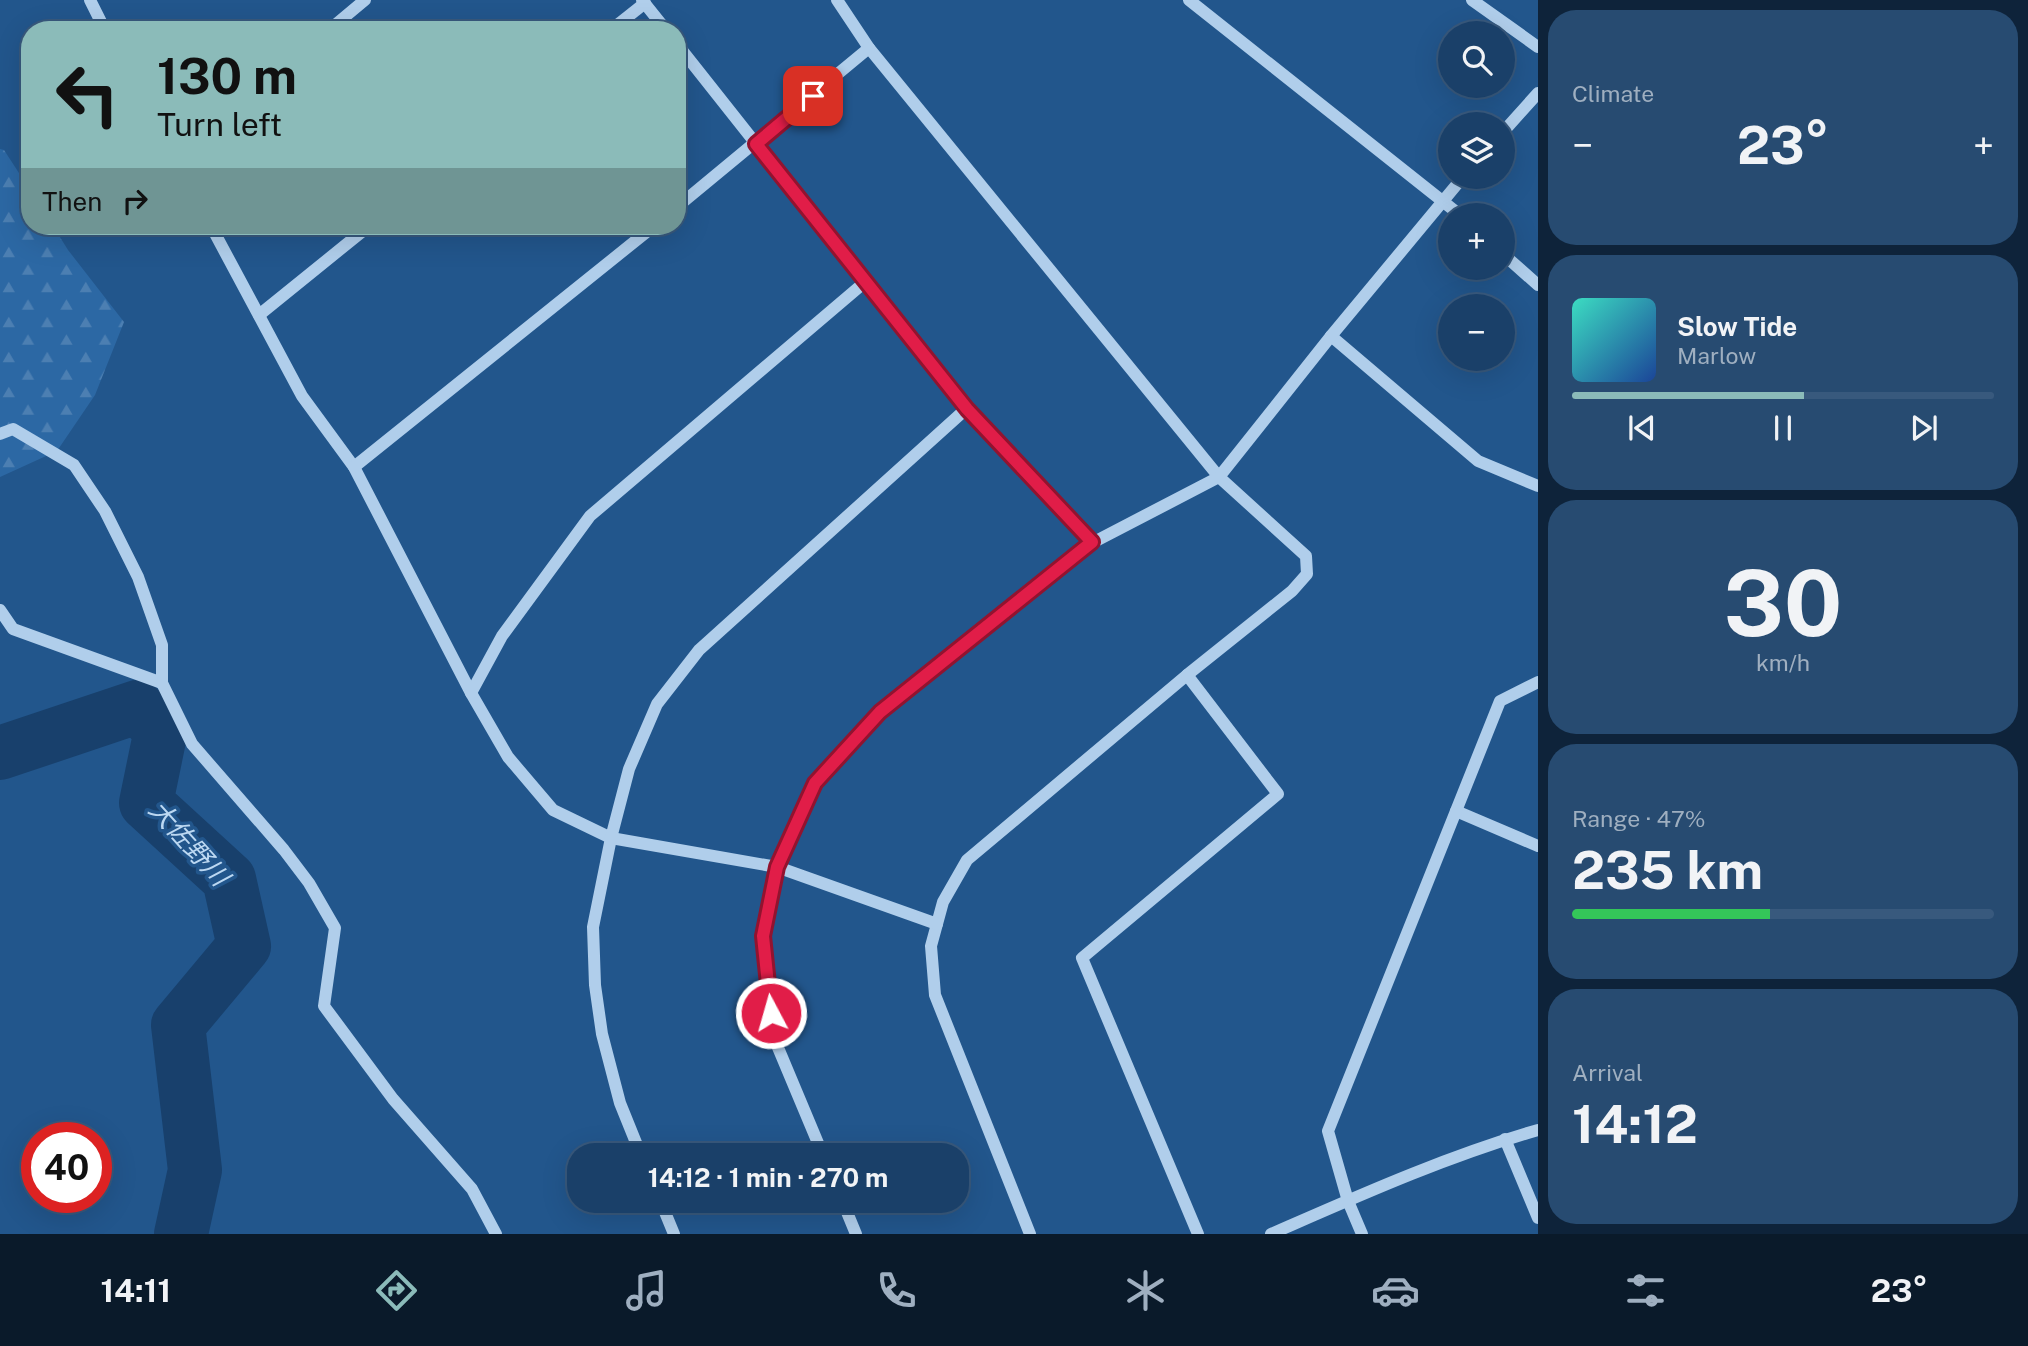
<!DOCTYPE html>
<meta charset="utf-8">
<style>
:root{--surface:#1a4069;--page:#274b71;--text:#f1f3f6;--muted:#9fafc0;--line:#38597d;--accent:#8bbbb9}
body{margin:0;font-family:"Public Sans","Noto Sans JP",sans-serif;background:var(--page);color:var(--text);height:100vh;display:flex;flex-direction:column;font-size:26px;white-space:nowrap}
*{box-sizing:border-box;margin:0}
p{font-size:23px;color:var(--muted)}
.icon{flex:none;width:38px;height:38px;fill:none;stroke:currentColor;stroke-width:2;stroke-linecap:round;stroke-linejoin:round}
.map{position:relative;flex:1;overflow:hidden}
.sheet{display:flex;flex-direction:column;gap:10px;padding:10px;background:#0e233a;width:490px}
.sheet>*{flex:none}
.guide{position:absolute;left:21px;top:21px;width:665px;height:214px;border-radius:28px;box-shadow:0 7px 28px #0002,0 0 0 2px var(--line);background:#8bbbb9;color:#111;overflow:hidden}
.controls{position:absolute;left:1438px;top:21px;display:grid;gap:14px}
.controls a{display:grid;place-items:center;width:77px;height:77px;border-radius:50%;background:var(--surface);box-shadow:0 7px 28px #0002,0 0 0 2px var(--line);font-size:35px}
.speed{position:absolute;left:21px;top:1122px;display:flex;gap:14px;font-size:35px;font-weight:700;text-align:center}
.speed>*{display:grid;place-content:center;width:91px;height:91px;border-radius:50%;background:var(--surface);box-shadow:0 7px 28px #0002,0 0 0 2px var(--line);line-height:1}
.speed .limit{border:10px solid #d22;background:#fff;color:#111}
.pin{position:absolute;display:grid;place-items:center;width:60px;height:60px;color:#fff;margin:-30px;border-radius:14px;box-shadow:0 4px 10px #0006}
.me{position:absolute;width:77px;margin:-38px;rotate:354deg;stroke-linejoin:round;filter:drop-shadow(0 0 5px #0008)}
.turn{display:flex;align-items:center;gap:24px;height:147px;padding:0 21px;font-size:32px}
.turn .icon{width:91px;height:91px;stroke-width:2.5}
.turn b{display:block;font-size:49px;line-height:60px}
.then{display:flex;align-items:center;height:66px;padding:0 21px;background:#0003;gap:14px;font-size:26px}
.big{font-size:52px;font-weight:700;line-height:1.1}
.sheet .card{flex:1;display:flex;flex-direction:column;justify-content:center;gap:10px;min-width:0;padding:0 24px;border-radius:28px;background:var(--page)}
.sheet .dial{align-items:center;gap:0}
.dial b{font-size:91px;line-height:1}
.song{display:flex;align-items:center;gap:21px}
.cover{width:84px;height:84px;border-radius:10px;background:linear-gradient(135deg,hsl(170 70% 55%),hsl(220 70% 35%))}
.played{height:7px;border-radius:4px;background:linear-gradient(90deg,var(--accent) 55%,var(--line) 55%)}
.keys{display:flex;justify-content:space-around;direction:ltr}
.heat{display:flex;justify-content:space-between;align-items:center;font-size:38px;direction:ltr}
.charge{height:10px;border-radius:5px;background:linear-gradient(90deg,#34c759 47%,var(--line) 0)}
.trip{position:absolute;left:567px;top:1143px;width:402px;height:70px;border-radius:28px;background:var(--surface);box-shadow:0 7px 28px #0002,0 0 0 2px var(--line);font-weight:700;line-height:70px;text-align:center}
.tab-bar{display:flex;height:112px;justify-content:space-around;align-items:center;background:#0a1a2a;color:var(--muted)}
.tab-bar .icon{width:49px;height:49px}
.tab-bar .active{color:var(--accent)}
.tab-bar b{font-size:32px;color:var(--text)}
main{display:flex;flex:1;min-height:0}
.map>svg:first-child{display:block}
.forest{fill:url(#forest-firs)}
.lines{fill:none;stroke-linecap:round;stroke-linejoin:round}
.river{stroke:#18406c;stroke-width:54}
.minor{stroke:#b0ceeb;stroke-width:12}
.route-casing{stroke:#92132f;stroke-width:18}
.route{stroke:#e11d48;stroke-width:12}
.labels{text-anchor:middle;stroke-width:7;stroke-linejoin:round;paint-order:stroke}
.water-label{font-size:26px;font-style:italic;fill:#bcd8f2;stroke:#22568c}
</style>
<main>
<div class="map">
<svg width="1538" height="1234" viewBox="0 0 1538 1234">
<defs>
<pattern id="forest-firs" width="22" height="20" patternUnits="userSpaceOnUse" patternTransform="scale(1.75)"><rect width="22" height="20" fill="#2c68a4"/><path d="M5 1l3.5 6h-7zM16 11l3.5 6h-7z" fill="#4c7fb2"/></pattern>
</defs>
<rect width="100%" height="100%" fill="#22568c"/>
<polygon class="forest" points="0,149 4,150 30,190 30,226 53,226 68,250 124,322 95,395 57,451 0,477"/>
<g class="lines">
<polyline class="river" points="0,753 137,707 161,730 146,803 229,879 244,946 178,1025 195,1170 181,1234"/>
<g class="minor">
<polyline points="90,0 105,30"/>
<polyline points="642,0 666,30"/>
<polyline points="837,0 869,48 1219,477 1306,556 1307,574 1292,591 1187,675 967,860 943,902 931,946 935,995 1030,1234"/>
<polyline points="1189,0 1460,215"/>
<polyline points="1472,0 1538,47"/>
<polyline points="329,30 365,0"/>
<polyline points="611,30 645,3"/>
<polyline points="677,44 966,409 1092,543"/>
<polyline points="1503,132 1538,93"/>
<polyline points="677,207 869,48"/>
<polyline points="211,226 302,396 354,467 471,693 508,757 553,810 611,838 777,867 937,924"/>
<polyline points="1503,254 1538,285"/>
<polyline points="259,315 369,226"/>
<polyline points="1331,336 1478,461 1538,486"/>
<polyline points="0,434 13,429 74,465 105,511 138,577 162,645 162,683 13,629 0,610"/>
<polyline points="354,467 654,226"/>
<polyline points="1187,675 1278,794 1082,958 1198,1234"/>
<polyline points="162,683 192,744 284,850 309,883 335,928 324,1006 393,1099 472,1189 496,1234"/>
<polyline points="471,693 502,636 590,516 865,282"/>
<polyline points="1456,811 1538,846"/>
<polyline points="1505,1139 1538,1218"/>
<polyline points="641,1155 620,1103 602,1034 595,985 593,927 611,838 629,769 657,704 699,650 966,409"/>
<polyline points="823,1155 774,1038 763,936 777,867 815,783 880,712 1092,543 1219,477 1331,336 1463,177"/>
<polyline points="660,1200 674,1234"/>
<polyline points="842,1200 856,1234"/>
<path d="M1271,1234C1358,1196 1447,1156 1538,1130"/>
<polyline points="1362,1234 1348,1201 1328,1131 1500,701 1538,682"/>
</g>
</g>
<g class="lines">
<defs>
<polyline id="route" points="771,1013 763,936 777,867 815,783 880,712 1092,542 967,409 756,144 813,96"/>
</defs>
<use href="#route" class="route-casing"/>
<use href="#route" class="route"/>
</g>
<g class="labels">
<g class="water-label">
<text transform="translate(189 843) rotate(48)" y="9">大佐野川</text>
</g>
</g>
</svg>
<div class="controls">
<a><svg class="icon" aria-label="search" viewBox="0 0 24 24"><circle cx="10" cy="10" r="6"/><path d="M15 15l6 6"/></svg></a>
<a><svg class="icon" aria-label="layers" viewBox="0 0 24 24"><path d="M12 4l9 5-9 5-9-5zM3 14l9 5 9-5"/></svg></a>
<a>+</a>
<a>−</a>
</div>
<div class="speed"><div class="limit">40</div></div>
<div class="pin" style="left:813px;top:96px;background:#d93025"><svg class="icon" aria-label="arrive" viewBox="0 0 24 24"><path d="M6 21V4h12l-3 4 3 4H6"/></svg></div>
<svg class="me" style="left:771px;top:1013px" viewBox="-20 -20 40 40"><circle r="17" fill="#e11d48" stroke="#fff" stroke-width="3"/><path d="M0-11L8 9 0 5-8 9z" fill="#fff"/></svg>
<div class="trip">14:12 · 1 min · 270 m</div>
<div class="guide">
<div class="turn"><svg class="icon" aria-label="left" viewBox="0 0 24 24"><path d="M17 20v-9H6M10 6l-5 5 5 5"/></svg><div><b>130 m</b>Turn left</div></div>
<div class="then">Then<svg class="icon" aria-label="right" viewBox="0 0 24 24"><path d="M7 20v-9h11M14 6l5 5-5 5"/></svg></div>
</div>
</div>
<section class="sheet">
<div class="card"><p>Climate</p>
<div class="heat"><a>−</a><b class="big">23°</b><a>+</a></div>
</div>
<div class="card">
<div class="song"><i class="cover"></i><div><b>Slow Tide</b><p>Marlow</p></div></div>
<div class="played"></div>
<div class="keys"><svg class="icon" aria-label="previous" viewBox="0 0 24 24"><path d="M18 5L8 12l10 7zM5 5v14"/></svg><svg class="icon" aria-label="pause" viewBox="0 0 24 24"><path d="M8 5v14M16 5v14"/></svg><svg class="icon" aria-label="next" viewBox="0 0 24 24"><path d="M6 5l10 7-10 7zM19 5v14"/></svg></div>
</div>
<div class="card dial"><b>30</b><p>km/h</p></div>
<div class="card"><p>Range · 47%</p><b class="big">235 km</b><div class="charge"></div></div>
<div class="card"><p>Arrival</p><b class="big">14:12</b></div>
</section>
</main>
<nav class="tab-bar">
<b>14:11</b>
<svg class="icon active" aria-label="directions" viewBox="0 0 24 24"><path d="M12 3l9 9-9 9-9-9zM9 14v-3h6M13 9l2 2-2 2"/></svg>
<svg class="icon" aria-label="music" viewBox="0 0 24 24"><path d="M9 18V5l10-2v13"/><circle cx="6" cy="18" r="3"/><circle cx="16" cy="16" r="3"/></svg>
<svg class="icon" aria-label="phone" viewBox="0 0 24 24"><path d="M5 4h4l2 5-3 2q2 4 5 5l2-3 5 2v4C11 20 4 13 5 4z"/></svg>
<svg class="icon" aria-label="climate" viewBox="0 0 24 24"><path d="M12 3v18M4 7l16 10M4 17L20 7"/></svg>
<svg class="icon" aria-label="car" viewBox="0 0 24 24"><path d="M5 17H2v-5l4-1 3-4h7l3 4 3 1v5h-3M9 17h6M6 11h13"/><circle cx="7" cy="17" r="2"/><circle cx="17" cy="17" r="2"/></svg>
<svg class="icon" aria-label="filters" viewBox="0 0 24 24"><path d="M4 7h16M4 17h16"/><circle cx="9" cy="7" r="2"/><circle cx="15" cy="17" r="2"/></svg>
<b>23°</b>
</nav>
